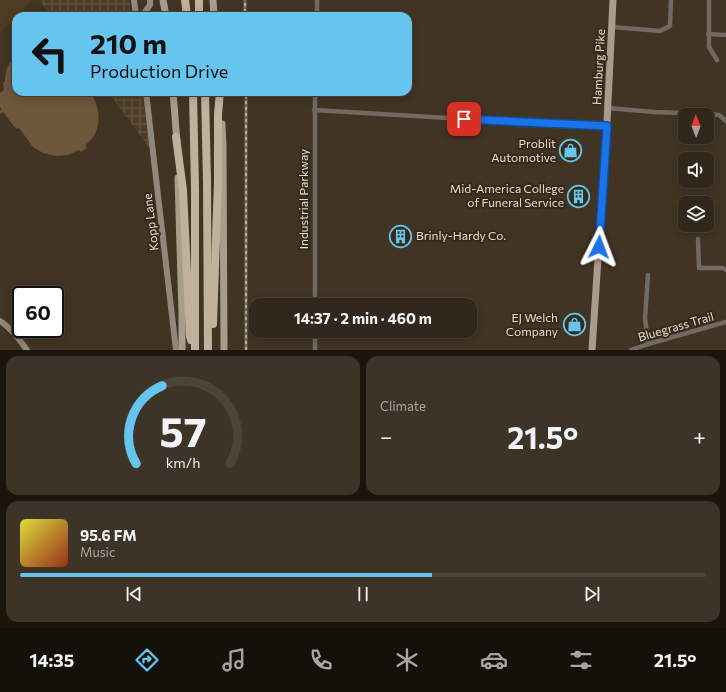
<!DOCTYPE html>
<meta charset="utf-8">
<style>
:root{--surface:#31271a;--page:#3d3327;--text:#f1f3f6;--muted:#a8a5a2;--line:#4c4439;--accent:#65c5ee}
body{margin:0;font-family:Commissioner,sans-serif;background:var(--page);color:var(--text);height:100vh;display:flex;flex-direction:column;font-size:15px;white-space:nowrap}
*{box-sizing:border-box;margin:0}
p{font-size:13px;color:var(--muted)}
.icon{flex:none;width:22px;height:22px;fill:none;stroke:currentColor;stroke-width:2;stroke-linecap:round;stroke-linejoin:round}
.map{position:relative;height:350px;overflow:hidden}
.drawer{display:flex;flex-direction:column;gap:6px;padding:6px;background:#1b150e;flex:1}
.drawer>*{flex:none}
.guide{position:absolute;left:12px;top:12px;width:400px;height:84px;border-radius:12px;box-shadow:0 2px 10px #0003,0 0 0 1px var(--line);background:#65c5ee;color:#111;overflow:hidden}
.needle{width:26px;rotate:359deg}
.fabs{position:absolute;left:678px;top:108px;display:grid;gap:8px}
.fabs a{display:grid;place-items:center;width:36px;height:36px;border-radius:8px;background:var(--surface);box-shadow:0 2px 10px #0003,0 0 0 1px var(--line);font-size:20px}
.speed{position:absolute;left:12px;top:286px;display:flex;gap:8px;font-size:20px;font-weight:700;text-align:center}
.speed>*{display:grid;place-content:center;width:52px;height:52px;border-radius:50%;background:var(--surface);box-shadow:0 2px 10px #0003,0 0 0 1px var(--line);line-height:1}
.speed .limit{border:2px solid #111;border-radius:6px;background:#fff;color:#111}
.pin{position:absolute;display:grid;place-items:center;width:34px;height:34px;color:#fff;margin:-17px;border-radius:8px;box-shadow:0 2px 6px #0006}
.me{position:absolute;width:44px;margin:-22px;rotate:3deg;stroke-linejoin:round;filter:drop-shadow(0 0 3px #0008)}
.turn{display:flex;align-items:center;gap:14px;height:84px;padding:0 12px;font-size:18px}
.turn .icon{width:52px;height:52px;stroke-width:2.5}
.turn b{display:block;font-size:28px;line-height:34px}
.big{font-size:30px;font-weight:700;line-height:1.1}
.drawer .tile{flex:1;display:flex;flex-direction:column;justify-content:center;gap:6px;min-width:0;padding:0 14px;border-radius:12px;background:var(--page)}
.drawer .dial{align-items:center;gap:0}
.dial svg{height:104px;overflow:visible;fill:none;stroke:var(--line);stroke-width:7;stroke-linecap:round;text-anchor:middle}
.dial text{fill:var(--text);stroke:none}
.song{display:flex;align-items:center;gap:12px}
.cover{width:48px;height:48px;border-radius:6px;background:linear-gradient(135deg,hsl(60 70% 55%),hsl(10 70% 35%))}
.played{height:4px;border-radius:2px;background:linear-gradient(90deg,var(--accent) 60%,var(--line) 60%)}
.keys{display:flex;justify-content:space-around;direction:ltr}
.heat{display:flex;justify-content:space-between;align-items:center;font-size:22px;direction:ltr}
.drawer .tiles{flex:1;display:grid;gap:6px;grid-template-columns:1fr 1fr}
.tile:last-child{grid-column:span 2}
.trip{position:absolute;left:249px;top:298px;width:228px;height:40px;border-radius:12px;background:var(--surface);box-shadow:0 2px 10px #0003,0 0 0 1px var(--line);font-weight:700;line-height:40px;text-align:center}
.dock{display:flex;height:64px;justify-content:space-around;align-items:center;background:#14100a;color:var(--muted)}
.dock .icon{width:28px;height:28px}
.dock .selected{color:var(--accent)}
.dock b{font-size:18px;color:var(--text)}
.map>svg:first-child{display:block}
.built{fill:#4e3c25}
.industrial{fill:url(#industrial-grid)}
.garden{fill:#6d5639}
.lines{fill:none;stroke-linecap:round;stroke-linejoin:round}
.street{stroke:#716a62;stroke-width:4.5}
.secondary{stroke:#91877a;stroke-width:6}
.primary{stroke:#aa9c8c;stroke-width:7}
.highway{stroke:#c1b09c;stroke-width:8}
.rail-casing{stroke:#b5ab9f;stroke-width:2.5}
.rail{stroke:#372a19;stroke-width:1;stroke-dasharray:3;stroke-linecap:butt}
.route-casing{stroke:#114b97;stroke-width:10}
.route{stroke:#1a73e8;stroke-width:7}
.labels{text-anchor:middle;stroke-width:4;stroke-linejoin:round;paint-order:stroke}
.street-label{font-size:12px;fill:#e5dcd2;stroke:#372a19}
.poi-label{font-size:12px;fill:#e5dcd2;stroke:#372a19;text-anchor:end}
</style>
<div class="map">
<svg width="726" height="350" viewBox="0 0 726 350">
<defs>
<pattern id="industrial-grid" width="8" height="8" patternUnits="userSpaceOnUse"><rect width="8" height="8" fill="#4e3c25"/><path d="M0 4h8M4 0v8" fill="none" stroke="#675844"/></pattern>
</defs>
<rect width="100%" height="100%" fill="#413423"/>
<polygon class="built" points="0,0 32,0 0,33"/>
<g class="industrial">
<polygon points="39,0 129,0 132,16 51,16"/>
<polygon points="108,92 142,92 150,149"/>
</g>
<path class="garden" d="M16,56V92H90C99,105 102,121 94,136C92,139 88,142 85,146L87,148L81,152L79,150L68,155L55,156L43,153L33,147L19,128L16,129L3,112L0,114V111L1,109L0,107V93L4,90L3,83L5,81C5,71 8,63 16,56Z"/>
<g class="lines">
<g class="street">
<polyline points="317,0 317,16"/>
<polyline points="709,0 709,47 717,60"/>
<polyline points="612,27 660,31 670,26 671,0"/>
<polyline points="708,34 726,35"/>
<polyline points="608,108 654,112 711,114 719,115 726,121"/>
<polyline points="314,110 498,121 607,126"/>
<polyline points="698,239 699,268 723,268 726,270"/>
<polyline points="648,275 645,318 648,344"/>
<polyline points="315,305 315,92"/>
<polyline points="315,331 315,350"/>
<polyline points="631,350 648,344 726,322"/>
</g>
<g class="secondary">
<polyline points="134,0 136,16"/>
<polyline points="142,16 150,5 150,0"/>
<polyline points="146,92 176,350"/>
<path d="M0,321C11,328 19,339 27,350"/>
</g>
<g class="primary">
<polyline points="163,0 166,16"/>
<polyline points="213,0 214,16"/>
<polyline points="173,92 177,142"/>
<polyline points="222,124 223,147 224,350"/>
<polyline points="178,178 182,314 182,350"/>
<polyline points="592,350 607,122 613,0"/>
</g>
<g class="highway">
<polyline points="185,0 187,16"/>
<polyline points="199,0 199,16"/>
<polyline points="193,92 195,189 195,350"/>
<polyline points="205,92 207,182 208,350"/>
<polyline points="176,137 183,190 190,336 191,340"/>
<polyline points="213,324 218,181 218,114 220,92"/>
</g>
<defs>
<g id="rail">
<polyline points="245,0 245,16"/>
<polyline points="246,92 246,350"/>
</g>
</defs>
<use href="#rail" class="rail-casing"/>
<use href="#rail" class="rail"/>
</g>
<g class="lines">
<defs>
<polyline id="route" points="464,119 607,126 599,247"/>
</defs>
<use href="#route" class="route-casing"/>
<use href="#route" class="route"/>
</g>
<defs>
<symbol id="shop-ring" viewBox="-11 -11 22 22"><circle r="9.5" fill="#372a19" stroke="#65c5ee" stroke-width="1.5"/><path d="M-5-2.5h2.3a2.7 3.5 0 0 1 5.4 0H5L5.5 6h-11ZM-1.5-2.5h3a1.5 2.3 0 0 0-3 0Z" fill="#65c5ee"/></symbol>
<symbol id="building-ring" viewBox="-11 -11 22 22"><circle r="9.5" fill="#372a19" stroke="#65c5ee" stroke-width="1.5"/><path d="M-4-6H4V6H1V3H-1V6H-4ZM-2.5-4.3h1.7v1.8h-1.7ZM.8-4.3h1.7v1.8H.8ZM-2.5-1h1.7V.8h-1.7ZM.8-1h1.7V.8H.8Z" fill="#65c5ee"/></symbol>
</defs>
<g fill-rule="evenodd">
<use href="#shop-ring" x="558" y="138" width="25" height="25"/>
<use href="#building-ring" x="566" y="184" width="25" height="25"/>
<use href="#building-ring" x="388" y="224" width="25" height="25"/>
<use href="#shop-ring" x="562" y="312" width="25" height="25"/>
</g>
<g class="labels">
<g class="street-label">
<text transform="translate(599 67) rotate(-87)" y="4">Hamburg Pike</text>
<text transform="translate(304 199) rotate(-90)" y="4">Industrial Parkway</text>
<text transform="translate(151 222) rotate(-97)" y="4">Kopp Lane</text>
<text transform="translate(676 327) rotate(-16)" y="4">Bluegrass Trail</text>
</g>
<g class="poi-label">
<text x="556" y="148">Problit<tspan x="556" dy="14">Automotive</tspan></text>
<text x="564" y="193">Mid-America College<tspan x="564" dy="14">of Funeral Service</tspan></text>
<text x="416" y="240" text-anchor="start">Brinly-Hardy Co.</text>
<text x="558" y="322">EJ Welch<tspan x="558" dy="14">Company</tspan></text>
</g>
</g>
</svg>
<div class="fabs">
<a><svg class="needle" viewBox="-14 -14 28 28"><path d="M0-13l5 13h-10z" fill="#e53935"/><path d="M0 13l5-13h-10z" fill="#a8a5a2"/></svg></a>
<a><svg class="icon" aria-label="sound" viewBox="0 0 24 24"><path d="M4 9h4l5-4v14l-5-4H4zM17 9q2 3 0 6"/></svg></a>
<a><svg class="icon" aria-label="layers" viewBox="0 0 24 24"><path d="M12 4l9 5-9 5-9-5zM3 14l9 5 9-5"/></svg></a>
</div>
<div class="speed"><div class="limit">60</div></div>
<div class="pin" style="left:464px;top:119px;background:#d93025"><svg class="icon" aria-label="arrive" viewBox="0 0 24 24"><path d="M6 21V4h12l-3 4 3 4H6"/></svg></div>
<svg class="me" style="left:599px;top:247px" viewBox="-20 -20 40 40"><path d="M0-17L14 15 0 8-14 15z" fill="#1a73e8" stroke="#fff" stroke-width="4"/></svg>
<div class="trip">14:37 · 2 min · 460 m</div>
<div class="guide">
<div class="turn"><svg class="icon" aria-label="left" viewBox="0 0 24 24"><path d="M17 20v-9H6M10 6l-5 5 5 5"/></svg><div><b>210 m</b>Production Drive</div></div>
</div>
</div>
<section class="drawer">
<div class="tiles">
<div class="tile dial"><svg viewBox="0 0 100 80">
<path d="M14 69A42 42 0 1 1 86 69"/>
<path d="M14 69A42 42 0 0 1 34 9" stroke="#65c5ee"/>
<text x="50" y="56" font-size="32" font-weight="700">57</text>
<text x="50" y="72" font-size="11">km/h</text>
</svg></div>
<div class="tile"><p>Climate</p>
<div class="heat"><a>−</a><b class="big">21.5°</b><a>+</a></div>
</div>
<div class="tile">
<div class="song"><i class="cover"></i><div><b>95.6 FM</b><p>Music</p></div></div>
<div class="played"></div>
<div class="keys"><svg class="icon" aria-label="previous" viewBox="0 0 24 24"><path d="M18 5L8 12l10 7zM5 5v14"/></svg><svg class="icon" aria-label="pause" viewBox="0 0 24 24"><path d="M8 5v14M16 5v14"/></svg><svg class="icon" aria-label="next" viewBox="0 0 24 24"><path d="M6 5l10 7-10 7zM19 5v14"/></svg></div>
</div>
</div>
</section>
<nav class="dock">
<b>14:35</b>
<svg class="icon selected" aria-label="directions" viewBox="0 0 24 24"><path d="M12 3l9 9-9 9-9-9zM9 14v-3h6M13 9l2 2-2 2"/></svg>
<svg class="icon" aria-label="music" viewBox="0 0 24 24"><path d="M9 18V5l10-2v13"/><circle cx="6" cy="18" r="3"/><circle cx="16" cy="16" r="3"/></svg>
<svg class="icon" aria-label="phone" viewBox="0 0 24 24"><path d="M5 4h4l2 5-3 2q2 4 5 5l2-3 5 2v4C11 20 4 13 5 4z"/></svg>
<svg class="icon" aria-label="climate" viewBox="0 0 24 24"><path d="M12 3v18M4 7l16 10M4 17L20 7"/></svg>
<svg class="icon" aria-label="car" viewBox="0 0 24 24"><path d="M5 17H2v-5l4-1 3-4h7l3 4 3 1v5h-3M9 17h6M6 11h13"/><circle cx="7" cy="17" r="2"/><circle cx="17" cy="17" r="2"/></svg>
<svg class="icon" aria-label="filters" viewBox="0 0 24 24"><path d="M4 7h16M4 17h16"/><circle cx="9" cy="7" r="2"/><circle cx="15" cy="17" r="2"/></svg>
<b>21.5°</b>
</nav>
